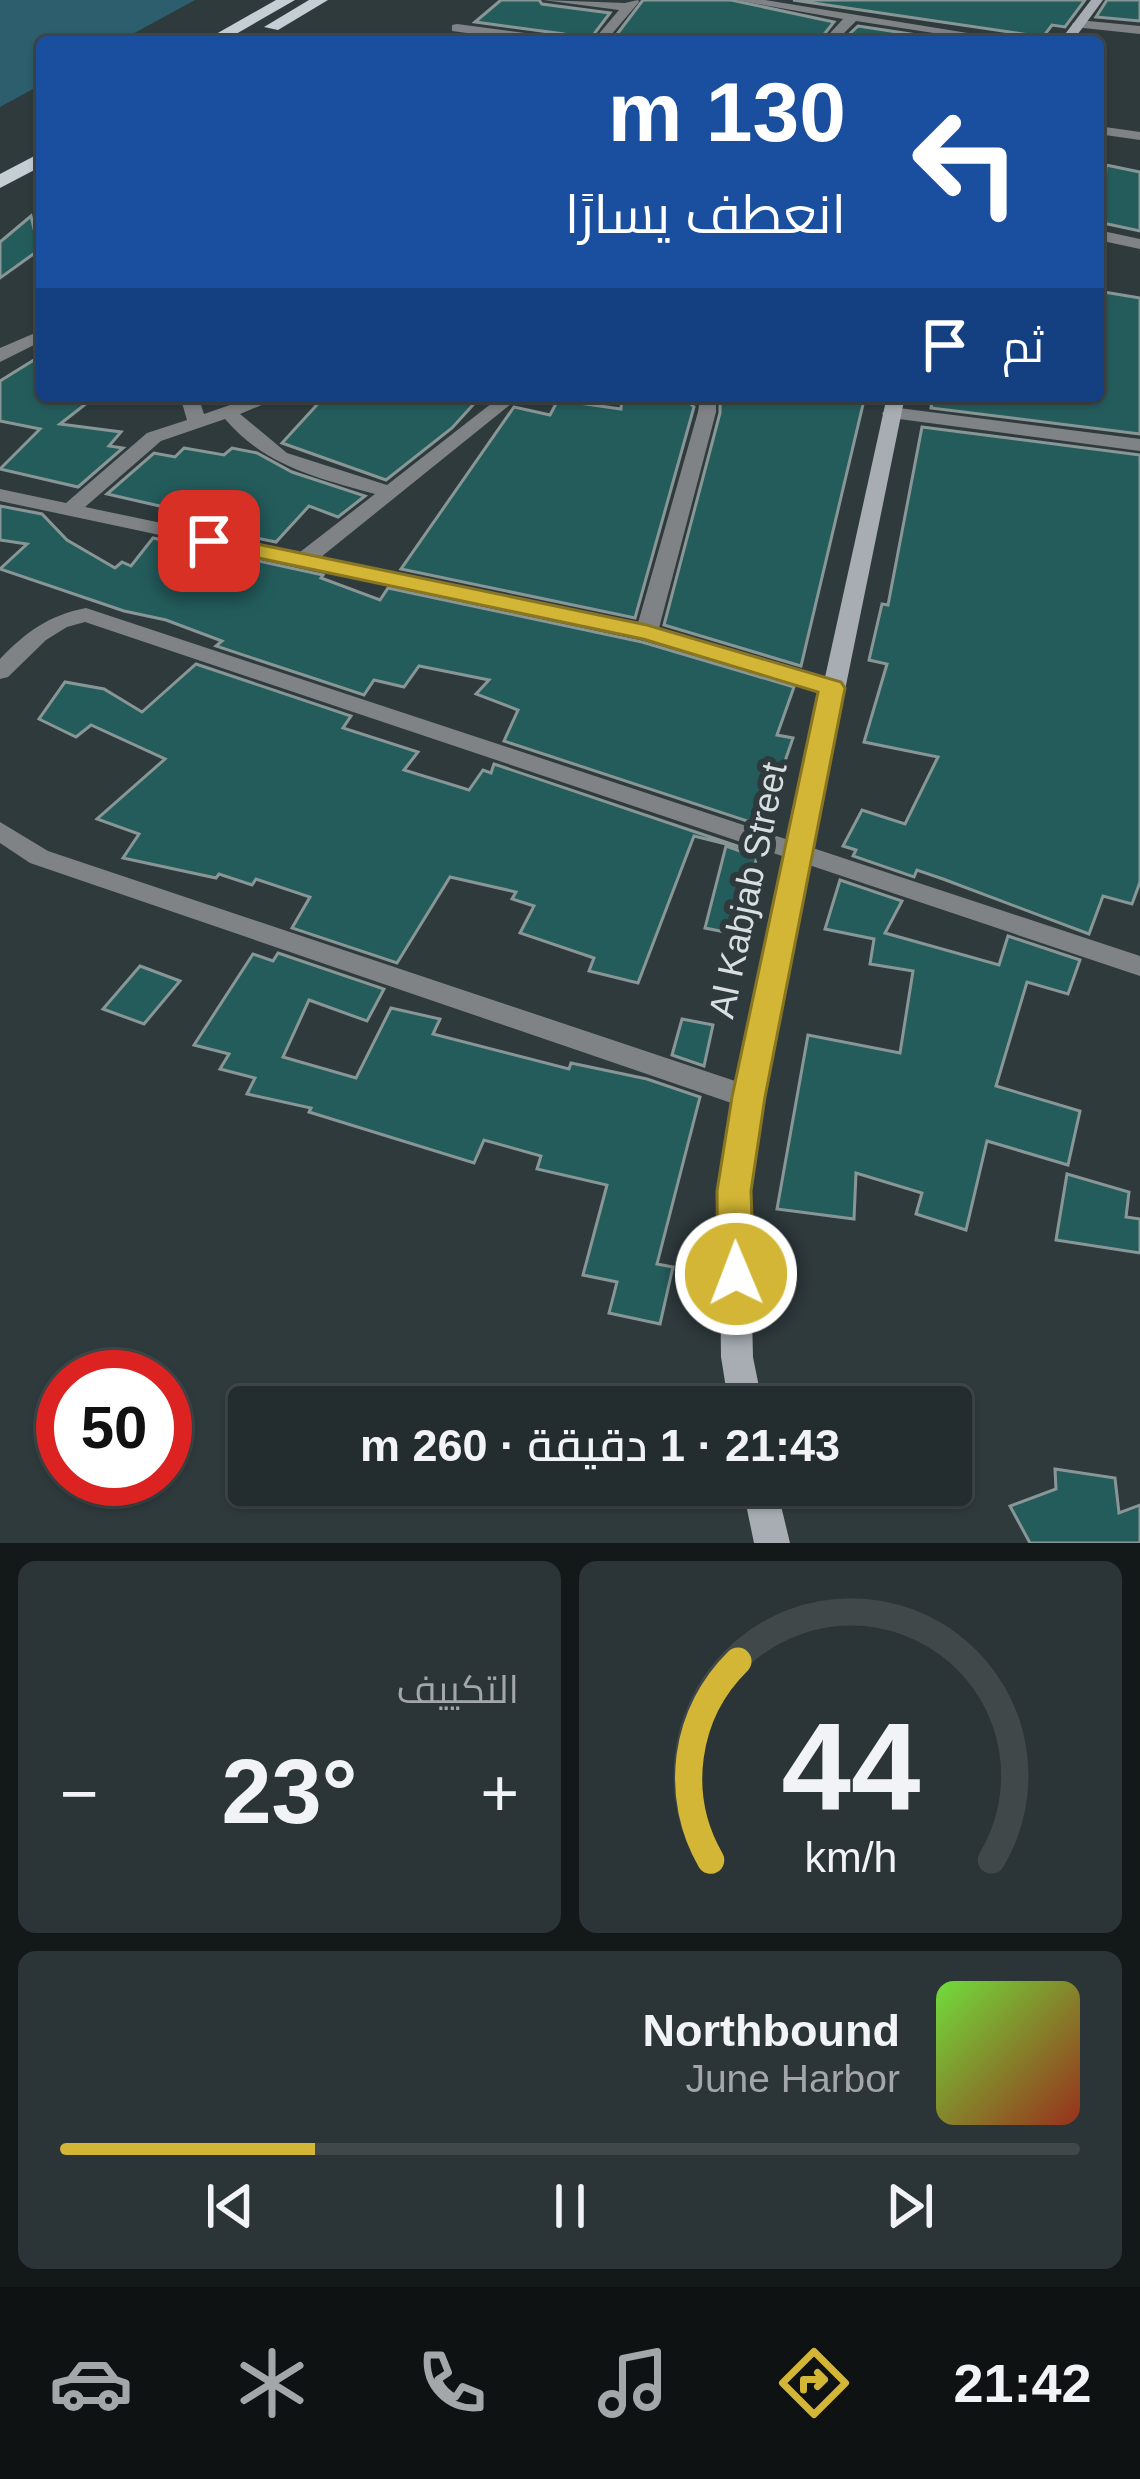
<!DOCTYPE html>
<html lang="ar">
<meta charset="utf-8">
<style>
:root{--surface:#232c2e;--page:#2b3436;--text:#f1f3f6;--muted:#a3a7aa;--line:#40484a;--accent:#d3b635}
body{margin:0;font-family:Helvetica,Cairo,sans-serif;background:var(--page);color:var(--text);direction:rtl;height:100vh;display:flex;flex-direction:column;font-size:45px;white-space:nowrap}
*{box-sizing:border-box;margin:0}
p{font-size:39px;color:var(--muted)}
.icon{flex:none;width:66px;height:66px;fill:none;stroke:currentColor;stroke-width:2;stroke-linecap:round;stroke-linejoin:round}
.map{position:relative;height:1543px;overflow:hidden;direction:ltr}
.details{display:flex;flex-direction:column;gap:18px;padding:18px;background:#131819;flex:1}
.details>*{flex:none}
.banner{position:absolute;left:36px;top:36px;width:1068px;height:366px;border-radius:12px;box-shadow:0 3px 9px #0004,0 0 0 3px var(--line);direction:rtl;background:#1a4fa0;color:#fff;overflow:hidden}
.speed{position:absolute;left:36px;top:1350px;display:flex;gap:24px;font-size:60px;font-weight:700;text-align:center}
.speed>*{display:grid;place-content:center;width:156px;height:156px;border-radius:50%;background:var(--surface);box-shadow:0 3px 9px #0004,0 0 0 3px var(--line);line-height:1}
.speed .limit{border:18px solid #d22;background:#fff;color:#111}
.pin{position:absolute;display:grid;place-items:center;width:102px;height:102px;color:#fff;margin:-51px;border-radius:24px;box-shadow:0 6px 18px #0006}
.me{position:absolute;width:132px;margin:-66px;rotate:359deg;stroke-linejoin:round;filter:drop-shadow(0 0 9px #0008)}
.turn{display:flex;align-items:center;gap:42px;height:252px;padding:0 60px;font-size:54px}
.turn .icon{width:156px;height:156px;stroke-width:2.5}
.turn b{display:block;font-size:84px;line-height:102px}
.then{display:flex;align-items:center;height:114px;padding:0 60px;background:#0003;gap:24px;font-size:45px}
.big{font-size:90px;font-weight:600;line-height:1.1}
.details .card{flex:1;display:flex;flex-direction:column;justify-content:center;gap:18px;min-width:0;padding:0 42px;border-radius:18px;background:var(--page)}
.details .dial{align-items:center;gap:0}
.dial svg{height:312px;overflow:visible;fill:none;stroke:var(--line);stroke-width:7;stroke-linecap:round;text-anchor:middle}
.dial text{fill:var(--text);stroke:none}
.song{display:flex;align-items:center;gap:36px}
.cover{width:144px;height:144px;border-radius:18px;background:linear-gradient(135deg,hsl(100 70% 55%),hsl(10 70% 35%))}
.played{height:12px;border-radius:6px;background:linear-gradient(90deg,var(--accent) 25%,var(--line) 25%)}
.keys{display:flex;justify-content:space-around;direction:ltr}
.heat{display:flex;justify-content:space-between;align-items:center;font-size:66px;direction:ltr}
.details .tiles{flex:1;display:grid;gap:18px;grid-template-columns:1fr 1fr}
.card:last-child{grid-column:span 2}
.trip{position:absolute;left:228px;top:1386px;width:744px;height:120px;border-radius:12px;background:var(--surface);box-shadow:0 3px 9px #0004,0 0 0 3px var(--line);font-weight:600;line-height:120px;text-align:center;direction:rtl}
.tabs{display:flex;height:192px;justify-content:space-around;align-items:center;background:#0e1212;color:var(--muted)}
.tabs .icon{width:84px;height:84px}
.tabs .on{color:var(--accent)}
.tabs b{font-size:54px;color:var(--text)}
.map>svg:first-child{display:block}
.green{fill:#2c5e6e}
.building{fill:#245c5c;stroke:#899696;stroke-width:3}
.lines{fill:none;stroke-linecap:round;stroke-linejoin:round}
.minor{fill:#7f8386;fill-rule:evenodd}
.secondary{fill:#a7adb2;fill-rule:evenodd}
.primary{fill:#c6ced5;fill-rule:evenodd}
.route{fill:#d3b635;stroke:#897622;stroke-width:3}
.labels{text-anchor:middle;stroke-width:12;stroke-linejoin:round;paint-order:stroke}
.street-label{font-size:36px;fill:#d8dee1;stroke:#2f3a3d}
</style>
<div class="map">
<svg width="1140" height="1543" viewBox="0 0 1140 1543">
<rect width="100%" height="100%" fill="#2f3a3d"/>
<polygon class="green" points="0,0 195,0 118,42 42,42 42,84 0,107"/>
<g class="building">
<polygon points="501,0 539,0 542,4 610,13 588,42 573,42 564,34 475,22"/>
<polygon points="643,0 731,0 834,22 818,42 611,42"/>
<polygon points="793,0 1085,0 1065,27 1052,25 1043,37"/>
<polygon points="1107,0 1140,0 1140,21 1096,17"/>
<polygon points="858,26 963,42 841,42"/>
<polygon points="1106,165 1140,172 1140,231 1103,223"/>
<polygon points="31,216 39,250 0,278 0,242"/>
<polygon points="1098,291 1140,298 1140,434 931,408 933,396 1098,396"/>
<polygon points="42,355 42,396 96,396 60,424 121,432 109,446 123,448 78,487 0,469 40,429 0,421 0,381"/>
<polygon points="325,396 481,396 452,428 386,480 282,443"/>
<polygon points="622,396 682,396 694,407 635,618 401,569 514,407 550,415 558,400 621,409"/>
<polygon points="720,396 865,396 801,666 664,625 720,413"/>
<polygon points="922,427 1140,455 1140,882 1132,904 1103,896 1089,934 943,879 917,870 914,877 853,856 856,850 843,846 862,810 905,824 938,757 864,742 887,664 869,660 882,604 888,605"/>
<polygon points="184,448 224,455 232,448 257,453 292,472 365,496 338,517 309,506 276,542 169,520 177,510 107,494 154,453 175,457"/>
<polygon points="0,506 42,514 67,540 115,568 122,562 131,566 153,538 323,575 321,578 380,600 388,588 642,642 794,687 777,735 793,738 773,796 768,795 756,824 504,741 518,710 476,694 489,680 419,666 404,687 374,680 364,695 216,646 222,641 166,620 124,611 0,569 27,544 0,540"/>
<polygon points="196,664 351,716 343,728 418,752 404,770 469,790 483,770 491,773 494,764 746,849 694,836 638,983 589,971 594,958 520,933 534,906 512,899 516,892 450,877 397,963 292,928 310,897 256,879 252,885 219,874 216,878 123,858 139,834 97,819 165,759 91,725 76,737 39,719 65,682 104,689 142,712"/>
<polygon points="726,846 757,857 735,934 705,928"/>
<polygon points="840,880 902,901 885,933 999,965 1008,936 1080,960 1068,994 1027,982 996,1086 1080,1111 1068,1165 987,1141 966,1230 916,1214 922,1193 856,1173 854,1219 777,1209 808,1035 900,1053 913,971 870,964 874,939 825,929"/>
<polygon points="278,953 384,989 367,1021 309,1000 283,1057 356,1078 391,1008 440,1019 433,1034 569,1069 571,1063 647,1079 700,1097 657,1264 673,1267 660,1324 609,1313 617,1282 583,1275 607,1185 537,1169 541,1156 484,1140 474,1163 309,1112 311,1108 247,1094 255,1078 220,1069 229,1054 194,1045 253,954 273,961"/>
<polygon points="140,966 180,981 144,1024 103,1009"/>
<polygon points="682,1019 713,1025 704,1066 672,1055"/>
<polygon points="1067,1174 1129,1192 1126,1217 1140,1219 1140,1253 1056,1240"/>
<polygon points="1055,1469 1115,1478 1119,1513 1140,1505 1140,1543 1030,1543 1010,1506 1056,1489"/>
</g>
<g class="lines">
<g class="minor">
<polygon points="543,0 625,3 638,0 639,2 605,42 592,42 619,10"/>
<polygon points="735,0 765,0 1023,42 992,42 856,21 835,42 822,42 843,19"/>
<polygon points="1078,20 1140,26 1140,34 1074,27 1072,24"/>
<polygon points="457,24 563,38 569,42 534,42 452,31 452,25"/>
<polygon points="1098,126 1140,132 1140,140 1098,134"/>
<polygon points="1098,230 1140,239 1140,249 1098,240"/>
<polygon points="42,330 42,341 0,362 0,348"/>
<path d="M180,396H198L204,414L256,396H283L240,414L287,453L387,485L501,396H521L321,557L638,623L698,412L699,405L686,396L716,398V412L659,628L840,682L843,687L832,694L643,638L0,501V489L66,503L147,433L187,420ZM225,419C265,466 318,478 375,494L300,552L85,507L161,441Z"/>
<polygon points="891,407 1140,439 1140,451 884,417 882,413"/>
<path d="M86,608L1140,956V976L85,622L67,627L46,640L8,677L0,679V659C26,632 49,615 86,608Z"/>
<polygon points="0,822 48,851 759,1089 763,1097 759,1105 749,1109 30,863 0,843"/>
</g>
<g class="secondary">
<polygon points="1091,0 1103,0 1072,42 1059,42"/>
<polygon points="887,396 905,396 781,1004 749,1191 753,1357 763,1407 729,1407 721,1357 719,1191 753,1004"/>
<polygon points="742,1485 776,1485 790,1543 754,1543"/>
</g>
<g class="primary">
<polygon points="276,0 295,0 222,42 202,42"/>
<polygon points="309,0 328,0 278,30 264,27"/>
<polygon points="42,152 42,166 0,188 0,174"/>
</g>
</g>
<polygon class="route" points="209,534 647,625 841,682 845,688 765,1097 751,1191 754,1274 748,1286 736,1290 723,1286 718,1274 717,1191 732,1097 818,692 643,639 201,546 197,541"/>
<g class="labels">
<g class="street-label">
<text transform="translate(747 890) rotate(-78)" y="13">Al Kabjab Street</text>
</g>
</g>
</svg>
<div class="speed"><div class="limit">50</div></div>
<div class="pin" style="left:209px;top:541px;background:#d93025"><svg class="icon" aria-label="arrive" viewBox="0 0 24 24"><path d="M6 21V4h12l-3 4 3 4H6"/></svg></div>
<svg class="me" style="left:736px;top:1274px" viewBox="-20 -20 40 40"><circle r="17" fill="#d3b635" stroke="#fff" stroke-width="3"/><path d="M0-11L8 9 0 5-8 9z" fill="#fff"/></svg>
<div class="trip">21:43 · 1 دقيقة · 260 m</div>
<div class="banner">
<div class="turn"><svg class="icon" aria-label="left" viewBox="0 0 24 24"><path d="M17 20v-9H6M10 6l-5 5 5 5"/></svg><div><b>130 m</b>انعطف يسارًا</div></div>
<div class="then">ثم<svg class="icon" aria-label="arrive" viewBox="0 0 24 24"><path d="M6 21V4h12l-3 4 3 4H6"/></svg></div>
</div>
</div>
<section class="details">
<div class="tiles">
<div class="card dial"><svg viewBox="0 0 100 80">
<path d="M14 69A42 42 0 1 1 86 69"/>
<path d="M14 69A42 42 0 0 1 21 18" stroke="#d3b635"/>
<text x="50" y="56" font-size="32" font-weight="700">44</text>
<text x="50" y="72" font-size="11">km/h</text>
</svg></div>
<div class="card"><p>التكييف</p>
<div class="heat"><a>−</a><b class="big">23°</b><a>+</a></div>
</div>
<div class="card">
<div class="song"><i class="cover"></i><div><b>Northbound</b><p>June Harbor</p></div></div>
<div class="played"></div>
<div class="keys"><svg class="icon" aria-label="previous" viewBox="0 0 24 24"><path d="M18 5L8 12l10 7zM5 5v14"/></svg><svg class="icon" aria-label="pause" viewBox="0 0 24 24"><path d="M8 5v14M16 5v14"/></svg><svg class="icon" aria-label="next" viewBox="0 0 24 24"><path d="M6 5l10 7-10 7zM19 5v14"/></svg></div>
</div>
</div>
</section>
<nav class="tabs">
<b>21:42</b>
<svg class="icon on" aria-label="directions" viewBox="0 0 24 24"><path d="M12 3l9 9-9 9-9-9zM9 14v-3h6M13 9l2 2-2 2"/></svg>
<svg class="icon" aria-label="music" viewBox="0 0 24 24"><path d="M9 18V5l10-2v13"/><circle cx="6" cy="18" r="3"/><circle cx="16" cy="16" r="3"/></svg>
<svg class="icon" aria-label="phone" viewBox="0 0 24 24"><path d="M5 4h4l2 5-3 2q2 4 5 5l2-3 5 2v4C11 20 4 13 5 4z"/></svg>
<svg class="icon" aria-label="climate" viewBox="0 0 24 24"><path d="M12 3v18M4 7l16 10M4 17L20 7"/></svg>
<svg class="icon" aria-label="car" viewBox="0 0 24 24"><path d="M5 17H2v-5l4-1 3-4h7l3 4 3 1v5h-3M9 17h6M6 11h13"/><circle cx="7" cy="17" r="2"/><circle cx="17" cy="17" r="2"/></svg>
</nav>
